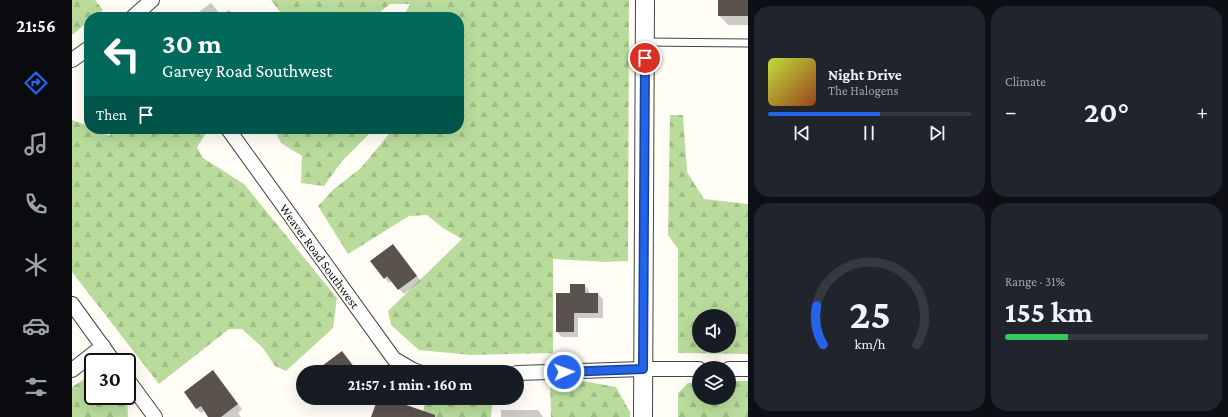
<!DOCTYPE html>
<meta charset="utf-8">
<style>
:root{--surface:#171b24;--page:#20242c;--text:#f1f3f6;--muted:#9ea1a6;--line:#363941;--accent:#2563eb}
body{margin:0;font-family:"Crimson Pro",serif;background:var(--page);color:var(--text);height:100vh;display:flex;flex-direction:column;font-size:15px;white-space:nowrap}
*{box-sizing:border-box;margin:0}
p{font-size:13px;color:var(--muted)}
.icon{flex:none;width:22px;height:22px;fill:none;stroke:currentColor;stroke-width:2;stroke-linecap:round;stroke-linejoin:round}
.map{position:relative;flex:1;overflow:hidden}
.panel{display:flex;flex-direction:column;gap:6px;padding:6px;background:#0d0f14;width:480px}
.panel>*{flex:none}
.hud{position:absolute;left:12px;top:12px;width:380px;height:122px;border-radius:16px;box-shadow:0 4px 16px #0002;background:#00695c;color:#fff;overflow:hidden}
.tools{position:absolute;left:620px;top:309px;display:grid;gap:8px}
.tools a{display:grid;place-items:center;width:44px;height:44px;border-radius:50%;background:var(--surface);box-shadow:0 4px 16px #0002;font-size:20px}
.speed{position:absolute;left:12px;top:353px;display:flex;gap:8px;font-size:20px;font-weight:700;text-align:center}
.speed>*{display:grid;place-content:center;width:52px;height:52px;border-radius:50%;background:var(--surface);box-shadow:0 4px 16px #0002;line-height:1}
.speed .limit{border:2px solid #111;border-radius:6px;background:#fff;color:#111}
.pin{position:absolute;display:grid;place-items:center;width:34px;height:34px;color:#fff;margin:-17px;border:2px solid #fff;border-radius:50%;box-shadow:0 1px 4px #0007}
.me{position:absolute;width:44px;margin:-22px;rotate:88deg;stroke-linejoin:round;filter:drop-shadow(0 0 3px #0008)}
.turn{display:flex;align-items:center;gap:14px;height:84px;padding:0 12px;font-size:18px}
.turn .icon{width:52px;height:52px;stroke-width:2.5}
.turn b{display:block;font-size:28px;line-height:34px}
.then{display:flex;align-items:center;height:38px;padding:0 12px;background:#0003;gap:8px;font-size:15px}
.big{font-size:30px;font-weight:700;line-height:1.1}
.panel .widget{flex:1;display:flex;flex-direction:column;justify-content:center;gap:6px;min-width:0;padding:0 14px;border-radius:16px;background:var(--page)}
.panel .dial{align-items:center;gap:0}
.dial svg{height:104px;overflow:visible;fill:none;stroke:var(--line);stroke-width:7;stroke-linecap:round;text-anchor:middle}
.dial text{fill:var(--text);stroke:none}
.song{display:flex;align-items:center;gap:12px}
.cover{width:48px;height:48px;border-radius:6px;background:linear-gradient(135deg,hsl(70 70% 55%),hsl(20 70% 35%))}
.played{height:4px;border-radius:2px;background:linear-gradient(90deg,var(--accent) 55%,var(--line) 55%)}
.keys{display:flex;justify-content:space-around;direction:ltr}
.heat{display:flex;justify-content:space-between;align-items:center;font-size:22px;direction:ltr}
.charge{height:6px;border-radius:3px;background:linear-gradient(90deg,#34c759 31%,var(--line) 0)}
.panel .tiles{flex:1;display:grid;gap:6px;grid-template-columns:repeat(2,1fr)}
.trip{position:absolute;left:224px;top:365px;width:228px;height:40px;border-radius:20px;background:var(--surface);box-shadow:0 4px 16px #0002;font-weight:700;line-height:40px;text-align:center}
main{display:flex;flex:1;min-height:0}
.tabs{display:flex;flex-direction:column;width:72px;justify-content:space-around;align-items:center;background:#090b0e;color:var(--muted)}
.tabs .icon{width:28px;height:28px}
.tabs .on{color:var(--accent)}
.tabs b{font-size:18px;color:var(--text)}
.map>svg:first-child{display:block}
.forest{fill:url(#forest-firs);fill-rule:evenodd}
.shadow{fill:#0003}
.building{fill:#5a524d}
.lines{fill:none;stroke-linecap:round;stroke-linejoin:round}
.service-casing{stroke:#444;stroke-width:9}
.minor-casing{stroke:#444;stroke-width:16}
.tertiary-casing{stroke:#444;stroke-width:20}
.service{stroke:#fff;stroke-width:7}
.minor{stroke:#fff;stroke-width:14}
.tertiary{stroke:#fff;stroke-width:18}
.route-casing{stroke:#184099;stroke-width:10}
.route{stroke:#2563eb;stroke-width:7}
.labels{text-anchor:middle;stroke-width:4;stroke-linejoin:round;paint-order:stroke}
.street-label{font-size:13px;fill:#111;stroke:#fff}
</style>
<main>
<nav class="tabs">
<b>21:56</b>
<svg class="icon on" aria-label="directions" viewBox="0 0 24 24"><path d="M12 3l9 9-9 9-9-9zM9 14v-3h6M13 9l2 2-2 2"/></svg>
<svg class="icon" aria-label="music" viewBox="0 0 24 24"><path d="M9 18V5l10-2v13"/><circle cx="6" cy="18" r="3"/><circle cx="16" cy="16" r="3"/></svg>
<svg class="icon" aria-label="phone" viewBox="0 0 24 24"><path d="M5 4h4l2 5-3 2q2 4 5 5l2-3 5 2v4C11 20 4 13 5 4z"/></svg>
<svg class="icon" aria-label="climate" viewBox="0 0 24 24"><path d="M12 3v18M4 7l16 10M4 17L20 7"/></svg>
<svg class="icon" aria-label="car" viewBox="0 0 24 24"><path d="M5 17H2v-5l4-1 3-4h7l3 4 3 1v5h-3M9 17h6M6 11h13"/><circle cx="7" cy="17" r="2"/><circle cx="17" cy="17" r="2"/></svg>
<svg class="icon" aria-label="filters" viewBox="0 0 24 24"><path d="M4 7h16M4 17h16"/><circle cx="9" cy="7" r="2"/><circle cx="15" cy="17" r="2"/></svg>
</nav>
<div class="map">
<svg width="676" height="417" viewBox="0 0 676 417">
<defs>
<pattern id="forest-firs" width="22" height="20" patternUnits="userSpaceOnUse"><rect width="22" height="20" fill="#b9dc9c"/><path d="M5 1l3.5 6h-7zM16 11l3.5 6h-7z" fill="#9ebc85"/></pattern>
</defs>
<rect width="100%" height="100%" fill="#fffdf5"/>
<g class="forest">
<polygon points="0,0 23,0 31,10 22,17 17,17 17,21 0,35"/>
<polygon points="199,0 557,0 556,261 535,262 481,259 481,353 399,355 347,350 319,325 316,311 390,239 371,228 355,215 337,216 276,254 246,206 262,189 289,168 321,129 387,129 387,17 331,17 338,4 318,4 302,17 212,17"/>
<path d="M598,115H611L615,172L632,199L676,204V354L606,353V249L596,235ZM627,316H657V346H627Z"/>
<polygon points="0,120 17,126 17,129 23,129 37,136 45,129 137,129 125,147 131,158 172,184 265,298 261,328 214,371 203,366 191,348 170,329 157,329 87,384 0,272"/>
<polygon points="202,129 302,129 270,161 252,186 229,183 230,156 209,143"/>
<polygon points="19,375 21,375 21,396 51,396 55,400 56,417 0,417 0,387"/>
<polygon points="478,381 511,381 544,387 558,412 558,417 479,417"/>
<polygon points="657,381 676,381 676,417 606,417 606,393 616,383 627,382 627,398 657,398"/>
<polygon points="354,398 421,398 419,417 350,417"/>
</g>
<g class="shadow">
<polygon points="647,0 676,0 676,25 656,25 647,15"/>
<polygon points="139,3 149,15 157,10 163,17 126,17 124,14"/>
<polygon points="326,251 349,281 332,294 320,281 317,283 313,278"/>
<polygon points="512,285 517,290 517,294 526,294 531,299 531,318 506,318 506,337 490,337 485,332 499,294"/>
<polygon points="145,376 170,409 166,413 169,417 137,417 133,411 129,413 124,409"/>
<polygon points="273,398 283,398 278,402"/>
<polygon points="429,410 466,410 471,417 429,417"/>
</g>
<g class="building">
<rect x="646" y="0" width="30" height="16"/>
<polygon points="321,244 345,276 326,290 315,276 312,279 298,261"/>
<polygon points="498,284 513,284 513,293 526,293 526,313 502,313 502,332 484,332 484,293 498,293"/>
<polygon points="270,351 286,372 242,372"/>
<polygon points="141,370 166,404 149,417 136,417 129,406 124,409 112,392"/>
<polygon points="306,398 314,398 363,415 363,417 299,417"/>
</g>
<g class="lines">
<defs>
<polyline id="service" points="573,42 676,43"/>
<g id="minor">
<polyline points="61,17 80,0"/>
<polyline points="0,60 17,48"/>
<polyline points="156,129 322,359 341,370 347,372"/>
<polyline points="0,304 42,362"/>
<polyline points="657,369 676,369"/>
<polyline points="0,370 31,346"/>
<polyline points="445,373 571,369 627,369"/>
<polyline points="55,379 83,417"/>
</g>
<polyline id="tertiary" points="571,417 573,0"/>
</defs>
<use href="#service" class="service-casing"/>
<use href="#minor" class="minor-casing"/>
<use href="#tertiary" class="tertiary-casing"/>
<use href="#service" class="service"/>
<use href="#minor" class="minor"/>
<use href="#tertiary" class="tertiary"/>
</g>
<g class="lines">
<defs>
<polyline id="route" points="492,372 571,369 573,58"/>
</defs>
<use href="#route" class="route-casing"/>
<use href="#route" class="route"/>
</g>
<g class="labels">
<g class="street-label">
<text transform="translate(248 256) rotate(54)" y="5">Weaver Road Southwest</text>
</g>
</g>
</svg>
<div class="tools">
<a><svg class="icon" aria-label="sound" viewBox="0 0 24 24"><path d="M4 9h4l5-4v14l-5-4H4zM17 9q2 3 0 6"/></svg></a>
<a><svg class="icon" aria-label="layers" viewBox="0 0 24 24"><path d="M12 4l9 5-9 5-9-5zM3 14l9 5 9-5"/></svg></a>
</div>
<div class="speed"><div class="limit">30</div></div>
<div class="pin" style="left:573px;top:58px;background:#d93025"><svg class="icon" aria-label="arrive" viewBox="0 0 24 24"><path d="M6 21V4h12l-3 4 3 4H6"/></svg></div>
<svg class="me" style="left:492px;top:372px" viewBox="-20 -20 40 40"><circle r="17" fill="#2563eb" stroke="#fff" stroke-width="3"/><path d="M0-11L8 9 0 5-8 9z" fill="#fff"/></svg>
<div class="trip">21:57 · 1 min · 160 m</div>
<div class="hud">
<div class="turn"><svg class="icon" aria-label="left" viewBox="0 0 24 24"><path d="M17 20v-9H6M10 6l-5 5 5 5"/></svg><div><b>30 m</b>Garvey Road Southwest</div></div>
<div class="then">Then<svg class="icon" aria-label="arrive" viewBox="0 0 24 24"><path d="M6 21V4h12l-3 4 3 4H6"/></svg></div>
</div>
</div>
<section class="panel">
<div class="tiles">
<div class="widget">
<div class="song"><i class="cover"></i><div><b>Night Drive</b><p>The Halogens</p></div></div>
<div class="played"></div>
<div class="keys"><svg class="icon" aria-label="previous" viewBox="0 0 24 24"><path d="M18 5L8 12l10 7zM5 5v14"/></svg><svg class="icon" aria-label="pause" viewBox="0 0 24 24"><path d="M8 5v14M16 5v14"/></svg><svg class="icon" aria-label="next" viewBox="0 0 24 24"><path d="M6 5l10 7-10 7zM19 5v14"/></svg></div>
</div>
<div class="widget"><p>Climate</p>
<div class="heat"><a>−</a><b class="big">20°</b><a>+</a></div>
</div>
<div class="widget dial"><svg viewBox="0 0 100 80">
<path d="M14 69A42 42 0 1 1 86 69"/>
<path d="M14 69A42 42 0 0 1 9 39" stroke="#2563eb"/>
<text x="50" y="56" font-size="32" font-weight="700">25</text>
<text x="50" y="72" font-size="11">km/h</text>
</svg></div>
<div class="widget"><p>Range · 31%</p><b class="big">155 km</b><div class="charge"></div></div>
</div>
</section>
</main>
